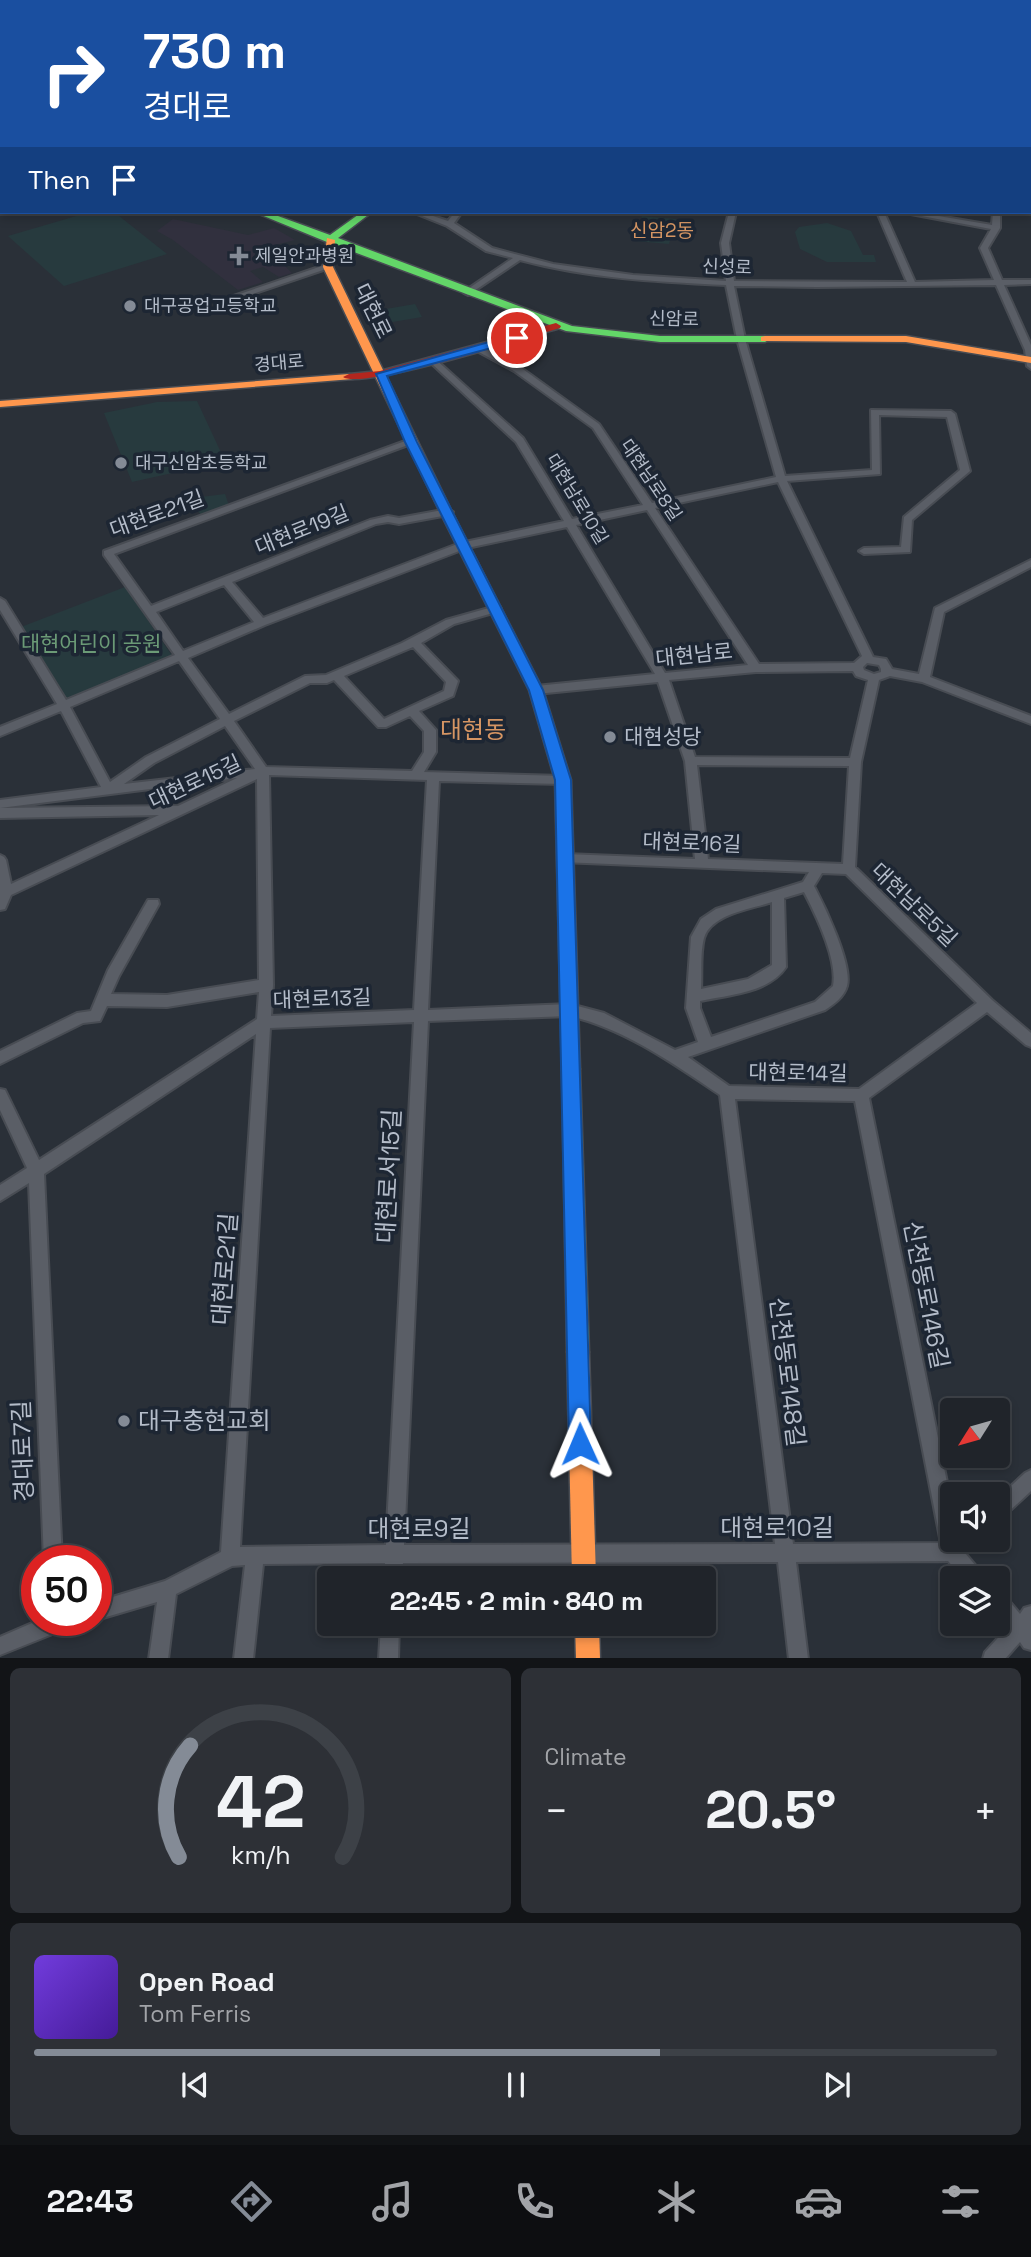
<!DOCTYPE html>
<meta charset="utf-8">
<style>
:root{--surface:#20242a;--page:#2d3036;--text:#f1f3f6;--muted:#a2a4a8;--line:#3d4147;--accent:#848b96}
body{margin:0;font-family:"Space Grotesk","Noto Sans KR",sans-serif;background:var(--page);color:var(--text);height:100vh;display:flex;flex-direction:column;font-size:26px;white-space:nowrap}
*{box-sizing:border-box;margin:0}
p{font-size:23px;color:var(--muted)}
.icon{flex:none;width:38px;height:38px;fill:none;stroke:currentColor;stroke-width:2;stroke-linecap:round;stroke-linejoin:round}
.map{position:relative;height:1658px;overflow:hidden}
.details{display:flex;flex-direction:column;gap:10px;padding:10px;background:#121417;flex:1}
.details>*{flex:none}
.top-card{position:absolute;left:0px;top:0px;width:1032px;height:214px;box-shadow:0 4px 10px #0003,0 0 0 2px var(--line);background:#1a4fa0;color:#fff;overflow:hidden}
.needle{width:46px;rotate:233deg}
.tools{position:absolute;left:940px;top:1398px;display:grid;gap:14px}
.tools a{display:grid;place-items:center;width:70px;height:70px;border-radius:7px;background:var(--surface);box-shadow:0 4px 10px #0003,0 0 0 2px var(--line);font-size:35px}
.speed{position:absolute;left:21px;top:1545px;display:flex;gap:14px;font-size:35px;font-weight:700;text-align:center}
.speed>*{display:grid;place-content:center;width:91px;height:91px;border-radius:50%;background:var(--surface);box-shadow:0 4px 10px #0003,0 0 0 2px var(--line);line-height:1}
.speed .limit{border:10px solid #d22;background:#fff;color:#111}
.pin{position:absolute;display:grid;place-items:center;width:60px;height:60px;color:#fff;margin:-30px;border:4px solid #fff;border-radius:50%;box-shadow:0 2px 7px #0007}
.me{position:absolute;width:77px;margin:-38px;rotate:359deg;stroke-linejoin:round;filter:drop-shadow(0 0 5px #0008)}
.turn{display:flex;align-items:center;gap:24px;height:147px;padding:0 28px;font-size:32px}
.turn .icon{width:91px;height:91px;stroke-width:2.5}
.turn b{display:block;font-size:49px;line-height:60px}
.then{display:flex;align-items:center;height:66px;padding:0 28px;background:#0003;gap:14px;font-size:26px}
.big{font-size:52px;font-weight:800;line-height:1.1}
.details .tile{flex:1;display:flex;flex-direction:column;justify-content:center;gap:10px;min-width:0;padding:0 24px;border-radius:10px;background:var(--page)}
.details .dial{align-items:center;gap:0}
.dial svg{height:182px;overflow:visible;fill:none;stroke:var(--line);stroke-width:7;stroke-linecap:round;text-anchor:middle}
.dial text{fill:var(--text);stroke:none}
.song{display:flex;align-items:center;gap:21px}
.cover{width:84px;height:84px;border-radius:10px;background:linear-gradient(135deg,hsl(260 70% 55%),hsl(260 70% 35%))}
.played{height:7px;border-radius:4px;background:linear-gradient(90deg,var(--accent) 65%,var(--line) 65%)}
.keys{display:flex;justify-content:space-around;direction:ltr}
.heat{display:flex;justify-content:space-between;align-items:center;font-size:38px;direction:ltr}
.details .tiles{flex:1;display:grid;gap:10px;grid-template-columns:1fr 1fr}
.tile:last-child{grid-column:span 2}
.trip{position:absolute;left:317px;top:1566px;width:399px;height:70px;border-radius:7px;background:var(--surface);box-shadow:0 4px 10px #0003,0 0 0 2px var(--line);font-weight:800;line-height:70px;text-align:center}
.menu{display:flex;height:112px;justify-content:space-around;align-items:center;background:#0d0e11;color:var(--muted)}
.menu .icon{width:49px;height:49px}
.menu .current{color:var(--accent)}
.menu b{font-size:32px;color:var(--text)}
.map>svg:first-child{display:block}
.medical{fill:#31303e}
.green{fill:#273a3e}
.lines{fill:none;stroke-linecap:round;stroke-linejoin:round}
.street-casing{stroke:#484c53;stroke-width:4}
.fast-casing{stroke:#484c53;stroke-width:3}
.slow-casing{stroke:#484c53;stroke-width:3}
.jam-casing{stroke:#484c53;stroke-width:3}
.street{fill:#5a5e66;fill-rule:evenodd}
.fast{fill:#63d668;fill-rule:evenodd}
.slow{fill:#ff974d;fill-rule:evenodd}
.jam{fill:#b3261e;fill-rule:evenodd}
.rail{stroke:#595d64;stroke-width:2.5;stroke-dasharray:3.5 3.5;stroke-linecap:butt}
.route{fill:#1a73e8;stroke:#114b97;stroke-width:2}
.poi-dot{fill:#848b96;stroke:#1d2633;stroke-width:2.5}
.labels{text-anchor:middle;stroke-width:7;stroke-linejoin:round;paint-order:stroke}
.far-poi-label{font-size:18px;fill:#b4bcc9;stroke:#1d2633;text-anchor:start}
.far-street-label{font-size:18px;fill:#b4bcc9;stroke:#1d2633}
.far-neighbourhood-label{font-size:19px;fill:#d59563;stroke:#1d2633}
.street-label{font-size:21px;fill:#b4bcc9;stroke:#1d2633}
.park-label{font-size:21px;fill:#6b9a76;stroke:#1d2633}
.poi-label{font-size:21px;fill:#b4bcc9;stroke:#1d2633;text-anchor:start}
.quarter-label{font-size:24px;fill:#d59563;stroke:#1d2633}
.near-street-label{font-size:24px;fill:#b4bcc9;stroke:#1d2633}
.near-poi-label{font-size:24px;fill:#b4bcc9;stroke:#1d2633;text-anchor:start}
</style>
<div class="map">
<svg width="1031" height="1659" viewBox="0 0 1031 1659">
<rect width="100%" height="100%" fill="#2a3038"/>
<polygon class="medical" points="173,219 248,235 274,228 295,240 275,245 287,260 281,262 292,273 279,277 263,267 250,271 263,282 238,290 173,240 157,231"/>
<g class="green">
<polygon points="90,212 114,212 167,254 64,286 8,236"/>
<polygon points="642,216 676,219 669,244 635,241"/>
<polygon points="827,223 851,231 863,255 874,255 876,262 827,262 800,249 795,232 799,227"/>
<polygon points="415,304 422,317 375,325 368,312"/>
<polygon points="197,401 224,459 222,462 132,482 104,413 157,402"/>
<polygon points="225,494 229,506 202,516 192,504 177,505 176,500"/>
<polygon points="125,587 173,657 65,700 21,627"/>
</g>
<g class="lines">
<defs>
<g id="street">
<rect x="8" y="0" width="6" height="2"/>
<rect x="82" y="0" width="6" height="2"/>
<rect x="110" y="0" width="6" height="2"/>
<polygon points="244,0 251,0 242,2"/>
<polygon points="460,0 467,0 457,2"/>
<polygon points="642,0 649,0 639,2"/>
<polygon points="817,0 824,0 815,2"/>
<polygon points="961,0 970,0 958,2"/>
<rect x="0" y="32" width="2" height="4"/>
<polygon points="2,96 2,100 0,101 0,97"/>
<polygon points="2,126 2,131 0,131 0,127"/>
<rect x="0" y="177" width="2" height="4"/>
<path d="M412,212H421L448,221L455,212H462L454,223L492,248L553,264L633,275L726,281L721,243L729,212H736L729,243L734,281L907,282L877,212H884L915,282L994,280L980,248L991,229L900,212H915L992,225L993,212H1000V228L988,248L1002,280H1031V284L1004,285L1031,345V369L1027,366L1025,350L996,285L817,287L734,286L745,339L785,476L872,470L871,410L951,411L955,414L970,471L912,520L910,552L864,554L859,551L864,548L901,547L904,517L960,470L947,417L879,415L880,474L787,481L873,657L886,659L892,669L919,674L935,608L1031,560V567L944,612L930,677L1031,716V724L922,682L890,676L879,680L861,762L855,867L992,1000L1031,1033V1047L1026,1045L987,1012L869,1098L952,1507V1540H975L972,1546L965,1553L981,1572L984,1578H963L948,1561L796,1562L808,1659H789L778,1562L403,1563L402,1578H384L385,1563L263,1564L253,1659H234L245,1565L232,1566L176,1594L168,1659H149L157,1602L96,1620V1602L165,1581L221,1552L256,1034L44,1174L62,1561H44L29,1183L0,1201V1185L27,1168L0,1110V1089L5,1090L39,1160L257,1019L259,992L167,1007L107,1006L100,1021L83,1023L0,1064V1051L77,1013L91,1011L108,970L148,900H158L159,904L119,976L111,994L167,995L259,980L257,779L11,895L5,909L0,910V855L4,857L6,860L11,884L159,815L0,818V808L178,806L237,778L0,808V800L101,787L61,711L0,736V727L57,704L0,610V598L5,601L66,700L175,655L104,555V551L408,440H414L416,442L114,554L151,606L370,520L388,516L399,518L448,509L453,512L448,515L399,524L388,522L376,524L232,582L263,618L460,543L564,521L516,442L431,363L430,361L434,358L523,438L572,519L643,505L593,428L514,371L477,351L476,349L480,346L520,367L599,424L652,503L776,477L737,339L726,285C657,282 587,278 520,260L468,295L464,293L465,291L513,258L486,251L447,226ZM778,482L862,656L854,663L759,664L655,508ZM647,510L748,665L665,673L576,525ZM567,527L655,674L536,686L530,690L536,694L658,682L685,761L695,859L565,854L561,856L559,859L561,862L809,872L803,882L716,909L701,919L691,937L686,1008L698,1042L675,1050L604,1013L570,1004L428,1010L439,781L563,784L569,780L563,776L424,772L436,752V730L419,711L453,696L458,681L421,643L454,624L500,611L501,609L500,607L496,606L446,620L402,643L326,675L305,676L229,714L188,658L265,625L467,548ZM224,585L254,622L183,651L156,612ZM413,647L446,682L444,691L384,719L344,676ZM179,661L220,719L146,757L110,782L70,707ZM867,663L879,665L881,669V672L874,674L864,670L863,667ZM853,671L856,676L868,680L850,758L695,757L669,680L756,672ZM334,680L378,727H386L410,716L424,731V752L412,771L266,767L234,721L310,683H327ZM225,726L255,769L124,784L154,763ZM697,765L849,766L843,864L708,859ZM269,775L427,780L414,1010L271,1016L273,985ZM822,873L846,874L977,1003L859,1089L729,1086L688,1057L825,1010C834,1004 844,997 847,986C853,965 824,905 814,886ZM804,892C816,915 838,960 833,986L815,1002L711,1037L700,1008V1001C728,995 769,993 786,967L784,898ZM772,902V965L748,979L701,989C702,973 700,953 704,938C711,914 751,909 772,902ZM570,1016C625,1029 674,1064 720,1095L775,1544L404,1545L428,1021ZM414,1022L386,1545L240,1547L270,1028ZM735,1099L855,1101L941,1543L793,1544Z"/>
<polygon points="325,265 332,267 223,304 216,302"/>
<polygon points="1031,1470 1031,1491 1004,1516 998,1519 998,1498 1025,1473"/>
<polygon points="998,1594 1005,1596 1020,1614 1024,1608 1031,1606 1031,1650 1024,1648 1020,1642 1005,1659 983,1659 985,1652 1007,1628 998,1617"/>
<polygon points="39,1620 72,1620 70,1627 0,1655 0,1637"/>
<polygon points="381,1624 399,1624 398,1659 379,1659"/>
</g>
<g id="fast">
<polygon points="355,0 369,2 357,2"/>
<polygon points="254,212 267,212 330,235 362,212 372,212 338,238 572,326 660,336 765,336 770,339 765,342 660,342 566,331 327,242"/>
<polygon points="571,1061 577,1063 580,1069 589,1352 585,1359 578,1363 571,1359 567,1352 562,1069 565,1063"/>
</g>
<g id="slow">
<polygon points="662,0 670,0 661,2"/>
<rect x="0" y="104" width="2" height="4"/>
<polygon points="327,238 335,240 333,267 451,510 449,513 441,513 439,510 323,267"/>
<polygon points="765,336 906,336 1031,357 1031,363 906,342 761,341 761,337"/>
<polygon points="349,374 353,375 353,379 0,407 0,401"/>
<polygon points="578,1341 585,1345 589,1352 596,1578 572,1578 567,1352 571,1345"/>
<polygon points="575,1624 599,1624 600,1659 576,1659"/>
</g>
<g id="jam">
<polygon points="886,0 896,0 898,2 888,2"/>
<path d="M556,323L561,326L560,328C529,337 361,390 343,377L349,374L380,371Z"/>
<polygon points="445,506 451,510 543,690 571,780 580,1069 577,1075 571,1077 565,1075 562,1069 555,780 529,690 439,510"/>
</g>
</defs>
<use href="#street" class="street-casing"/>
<use href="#fast" class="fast-casing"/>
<use href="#slow" class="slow-casing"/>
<use href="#jam" class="jam-casing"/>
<use href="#street" class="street"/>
<use href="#fast" class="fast"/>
<use href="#slow" class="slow"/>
<use href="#jam" class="jam"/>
<g class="rail">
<polyline points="540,0 548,2"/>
<polyline points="560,0 568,2"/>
</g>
</g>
<polygon class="route" points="517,334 523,338 521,340 387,376 417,442 543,690 571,780 591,1444 588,1452 580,1455 572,1452 569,1444 555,780 529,690 405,442 376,374"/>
<g class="poi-dot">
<path d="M235.5 245.5h7v7h7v7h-7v7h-7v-7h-7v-7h7z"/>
<circle cx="130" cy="306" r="7"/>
<circle cx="121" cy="463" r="7"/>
<circle cx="610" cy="737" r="7"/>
<circle cx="124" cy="1421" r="7"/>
</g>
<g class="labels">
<g class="far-poi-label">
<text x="255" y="262">제일안과병원</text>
<text x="144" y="312">대구공업고등학교</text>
<text x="135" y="469">대구신암초등학교</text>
</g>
<g class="far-street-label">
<text transform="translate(727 267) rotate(2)" y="6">신성로</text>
<text transform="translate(674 319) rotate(1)" y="6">신암로</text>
<text transform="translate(279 363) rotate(-5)" y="6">경대로</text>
<text transform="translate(651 480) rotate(56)" y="6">대현남로8길</text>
<text transform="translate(577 499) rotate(59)" y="6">대현남로10길</text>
</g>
<g class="far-neighbourhood-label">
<text x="662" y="237">신암2동</text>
</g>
<g class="street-label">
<text transform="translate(373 311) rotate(64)" y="7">대현로</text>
<text transform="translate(157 514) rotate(-20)" y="7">대현로21길</text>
<text transform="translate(302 530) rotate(-22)" y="7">대현로19길</text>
<text transform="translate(694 655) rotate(-6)" y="7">대현남로</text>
<text transform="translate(195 782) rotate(-25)" y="7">대현로15길</text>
<text transform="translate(692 843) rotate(2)" y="7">대현로16길</text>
<text transform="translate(914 905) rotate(44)" y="7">대현남로5길</text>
<text transform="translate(322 999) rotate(-2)" y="7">대현로13길</text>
<text transform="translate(798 1073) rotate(1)" y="7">대현로14길</text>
</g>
<g class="park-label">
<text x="91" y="651">대현어린이 공원</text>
</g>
<g class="poi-label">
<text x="624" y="744">대현성당</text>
</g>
<g class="quarter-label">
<text x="473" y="738">대현동</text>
</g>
<g class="near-street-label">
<text transform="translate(389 1176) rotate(-87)" y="8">대현로서15길</text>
<text transform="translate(225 1269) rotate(-86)" y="8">대현로21길</text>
<text transform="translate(926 1295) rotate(79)" y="8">신천동로146길</text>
<text transform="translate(787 1372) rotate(83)" y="8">신천동로148길</text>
<text transform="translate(23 1451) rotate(-92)" y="8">경대로7길</text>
<text x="777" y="1536">대현로10길</text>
<text x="419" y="1537">대현로9길</text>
</g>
<g class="near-poi-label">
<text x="138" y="1429">대구충현교회</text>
</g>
</g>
</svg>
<div class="tools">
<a><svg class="needle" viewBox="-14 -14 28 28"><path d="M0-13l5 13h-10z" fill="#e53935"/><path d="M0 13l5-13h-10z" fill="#a2a4a8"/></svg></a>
<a><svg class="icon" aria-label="sound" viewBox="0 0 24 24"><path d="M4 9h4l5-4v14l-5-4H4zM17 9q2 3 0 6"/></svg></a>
<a><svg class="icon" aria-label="layers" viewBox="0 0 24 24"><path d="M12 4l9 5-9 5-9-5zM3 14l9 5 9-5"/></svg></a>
</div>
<div class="speed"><div class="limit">50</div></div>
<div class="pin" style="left:517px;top:338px;background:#d93025"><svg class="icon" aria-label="arrive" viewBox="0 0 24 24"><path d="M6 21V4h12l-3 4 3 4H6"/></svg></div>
<svg class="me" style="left:580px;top:1444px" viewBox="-20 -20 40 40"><path d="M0-17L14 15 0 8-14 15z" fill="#1a73e8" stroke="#fff" stroke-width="4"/></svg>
<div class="trip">22:45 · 2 min · 840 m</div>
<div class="top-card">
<div class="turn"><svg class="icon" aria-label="right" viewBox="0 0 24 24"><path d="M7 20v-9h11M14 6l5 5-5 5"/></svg><div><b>730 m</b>경대로</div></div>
<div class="then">Then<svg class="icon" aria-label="arrive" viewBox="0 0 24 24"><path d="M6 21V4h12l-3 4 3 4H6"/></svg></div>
</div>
</div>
<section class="details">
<div class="tiles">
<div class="tile dial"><svg viewBox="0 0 100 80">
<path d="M14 69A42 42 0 1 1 86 69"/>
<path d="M14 69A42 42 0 0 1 19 20" stroke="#848b96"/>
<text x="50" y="56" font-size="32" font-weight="700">42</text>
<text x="50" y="72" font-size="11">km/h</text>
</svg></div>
<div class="tile"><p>Climate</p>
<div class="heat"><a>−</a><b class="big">20.5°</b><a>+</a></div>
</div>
<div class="tile">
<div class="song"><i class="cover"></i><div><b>Open Road</b><p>Tom Ferris</p></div></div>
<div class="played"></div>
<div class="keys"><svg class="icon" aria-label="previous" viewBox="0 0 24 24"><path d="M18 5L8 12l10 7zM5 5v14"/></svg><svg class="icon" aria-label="pause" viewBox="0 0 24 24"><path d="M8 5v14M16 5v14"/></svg><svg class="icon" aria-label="next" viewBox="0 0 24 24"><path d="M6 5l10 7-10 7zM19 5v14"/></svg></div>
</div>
</div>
</section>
<nav class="menu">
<b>22:43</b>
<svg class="icon current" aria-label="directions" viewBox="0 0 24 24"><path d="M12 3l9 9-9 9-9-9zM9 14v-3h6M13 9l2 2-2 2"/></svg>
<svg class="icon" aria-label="music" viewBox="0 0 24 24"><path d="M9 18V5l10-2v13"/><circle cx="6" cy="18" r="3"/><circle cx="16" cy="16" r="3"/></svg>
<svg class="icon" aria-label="phone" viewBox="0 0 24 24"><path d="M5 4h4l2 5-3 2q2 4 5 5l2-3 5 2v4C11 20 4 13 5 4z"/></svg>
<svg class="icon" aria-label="climate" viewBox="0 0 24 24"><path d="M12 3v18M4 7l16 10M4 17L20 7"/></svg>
<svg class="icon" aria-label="car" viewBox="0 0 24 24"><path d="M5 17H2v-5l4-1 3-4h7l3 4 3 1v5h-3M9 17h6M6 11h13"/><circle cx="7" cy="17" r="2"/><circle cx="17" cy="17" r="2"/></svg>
<svg class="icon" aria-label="filters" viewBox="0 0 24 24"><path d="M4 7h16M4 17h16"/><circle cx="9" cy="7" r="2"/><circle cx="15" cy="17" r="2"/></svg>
</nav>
